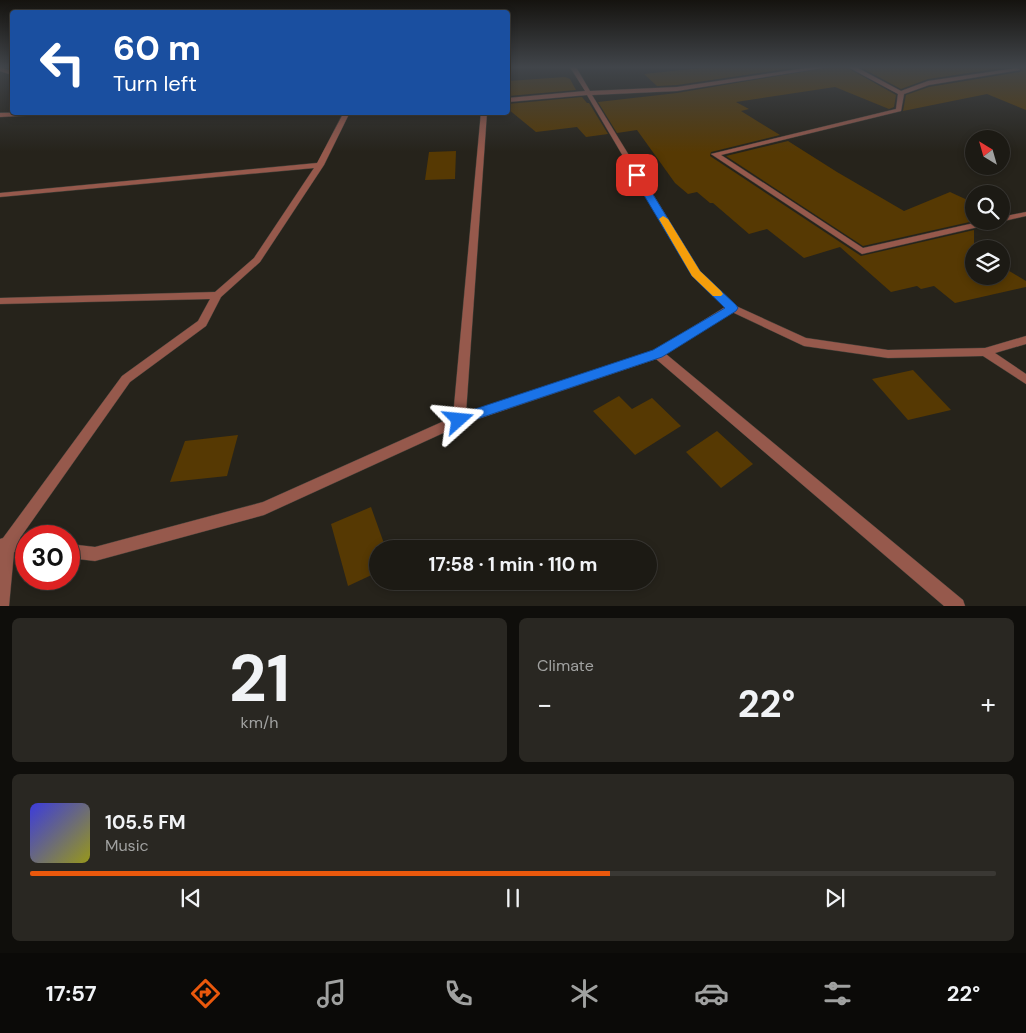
<!DOCTYPE html>
<meta charset="utf-8">
<style>
:root{--surface:#1c1a14;--page:#292722;--text:#f1f3f6;--muted:#a0a1a0;--line:#3a3834;--accent:#ea580c}
body{margin:0;font-family:"DM Sans",sans-serif;background:var(--page);color:var(--text);height:100vh;display:flex;flex-direction:column;font-size:19px;white-space:nowrap}
*{box-sizing:border-box;margin:0}
p{font-size:16px;color:var(--muted)}
.icon{flex:none;width:28px;height:28px;fill:none;stroke:currentColor;stroke-width:2;stroke-linecap:round;stroke-linejoin:round}
.map{position:relative;height:606px;overflow:hidden}
.drawer{display:flex;flex-direction:column;gap:12px;padding:12px;background:#0f0e0b;flex:1}
.drawer>*{flex:none}
.top-card{position:absolute;left:10px;top:10px;width:500px;height:105px;border-radius:5px;box-shadow:0 2px 8px #0003,0 0 0 1px var(--line);background:#1a4fa0;color:#fff;overflow:hidden}
.needle{width:32px;rotate:323deg}
.controls{position:absolute;left:965px;top:130px;display:grid;gap:10px}
.controls a{display:grid;place-items:center;width:45px;height:45px;border-radius:50%;background:var(--surface);box-shadow:0 2px 8px #0003,0 0 0 1px var(--line);font-size:25px}
.speed{position:absolute;left:15px;top:525px;display:flex;gap:10px;font-size:25px;font-weight:700;text-align:center}
.speed>*{display:grid;place-content:center;width:65px;height:65px;border-radius:50%;background:var(--surface);box-shadow:0 2px 8px #0003,0 0 0 1px var(--line);line-height:1}
.speed .limit{border:8px solid #d22;background:#fff;color:#111}
.pin{position:absolute;display:grid;place-items:center;width:42px;height:42px;color:#fff;margin:-21px;border-radius:10px;box-shadow:0 2px 8px #0006}
.me{position:absolute;width:55px;margin:-28px;rotate:72deg;stroke-linejoin:round;filter:drop-shadow(0 0 4px #0008)}
.turn{display:flex;align-items:center;gap:18px;height:105px;padding:0 20px;font-size:22px}
.turn .icon{width:65px;height:65px;stroke-width:2.5}
.turn b{display:block;font-size:35px;line-height:42px}
.big{font-size:38px;font-weight:700;line-height:1.1}
.drawer .widget{flex:1;display:flex;flex-direction:column;justify-content:center;gap:8px;min-width:0;padding:0 18px;border-radius:8px;background:var(--page)}
.drawer .dial{align-items:center;gap:0}
.dial b{font-size:65px;line-height:1}
.song{display:flex;align-items:center;gap:15px}
.cover{width:60px;height:60px;border-radius:8px;background:linear-gradient(135deg,hsl(240 70% 55%),hsl(60 70% 35%))}
.played{height:5px;border-radius:2px;background:linear-gradient(90deg,var(--accent) 60%,var(--line) 60%)}
.keys{display:flex;justify-content:space-around;direction:ltr}
.heat{display:flex;justify-content:space-between;align-items:center;font-size:28px;direction:ltr}
.drawer .tiles{flex:1;display:grid;gap:12px;grid-template-columns:1fr 1fr}
.widget:last-child{grid-column:span 2}
.trip{position:absolute;left:369px;top:540px;width:288px;height:50px;border-radius:25px;background:var(--surface);box-shadow:0 2px 8px #0003,0 0 0 1px var(--line);font-weight:700;line-height:50px;text-align:center}
.menu{display:flex;height:80px;justify-content:space-around;align-items:center;background:#0b0a08;color:var(--muted)}
.menu .icon{width:35px;height:35px}
.menu .selected{color:var(--accent)}
.menu b{font-size:22px;color:var(--text)}
.map>svg:first-child{display:block}
.building{fill:#563903}
.lines{fill:none;stroke-linecap:round;stroke-linejoin:round}
.street-casing{stroke:#434039;stroke-width:1}
.street{fill:#96594c;fill-rule:evenodd}
.route{fill:#1a73e8;stroke:#114b97}
.slow{fill:#f59e0b}
</style>
<div class="map">
<svg width="1026" height="606" viewBox="0 0 1026 606">
<rect width="100%" height="100%" fill="#26231b"/>
<g class="building">
<polygon points="711,67 799,67 677,85 657,86 644,74"/>
<polygon points="831,67 846,67 896,95 894,107 889,109 835,87 736,102 749,109 741,111 780,135 711,152 710,156 861,256 974,230 974,276 1001,276 1001,266 1026,281 1026,287 955,303 934,286 921,289 917,286 891,292 840,247 804,258 767,229 749,234 713,203 710,203 697,192 688,194 675,183 637,130 617,133 598,102 677,93"/>
<polygon points="860,67 1009,67 928,79 901,89"/>
<polygon points="1019,67 1026,67 1026,110 987,94 903,111 906,95 929,87 1020,72 1022,70"/>
<polygon points="565,77 570,79 576,90 508,96 508,81"/>
<polygon points="582,97 587,103 589,103 608,134 586,137 577,127 536,132 508,109 508,104"/>
<polygon points="788,141 837,172 904,211 950,192 974,203 974,221 863,246 726,156"/>
<polygon points="456,151 455,179 425,180 429,152"/>
<polygon points="913,370 951,410 908,420 872,379"/>
<polygon points="619,396 632,409 652,398 681,426 635,455 593,411"/>
<polygon points="717,431 753,464 721,488 686,452"/>
<polygon points="238,435 227,476 170,482 185,441"/>
<polygon points="371,507 386,549 378,549 378,572 348,586 331,524"/>
</g>
<g class="lines">
<defs>
<g id="street">
<polygon points="0,67 12,71 12,75 0,71"/>
<polygon points="570,67 576,67 590,91 677,87 813,67 829,67 677,91 592,95 700,271 736,306 806,338 888,350 985,348 1026,336 1026,344 995,353 1026,374 1026,384 983,356 888,358 804,346 732,312 666,354 963,600 965,606 944,606 656,359 463,424 264,515 95,561 69,558 69,544 95,547 263,502 453,417 481,112 487,112 466,413 654,351 725,307 693,275 587,95 508,102 508,98 585,91"/>
<polygon points="848,67 856,67 901,91 928,81 1017,68 1020,70 929,85 904,94 901,111 721,155 863,248 983,221 1001,221 1001,217 1026,212 1026,216 862,254 711,154 896,109 898,94"/>
<polygon points="58,112 55,114 0,117 0,113"/>
<polygon points="344,112 350,112 324,165 260,262 221,297 206,326 130,382 20,538 26,539 26,553 14,552 9,606 0,606 0,539 3,538 122,376 198,321 210,299 0,304 0,298 215,292 254,258 314,168 0,197 0,193 317,163"/>
</g>
</defs>
<use href="#street" class="street-casing"/>
<use href="#street" class="street"/>
</g>
<linearGradient id="sky" x2="0" y2="1"><stop stop-color="#15130f"/><stop offset="0.44" stop-color="#41454a"/><stop offset="1" stop-color="#41454a" stop-opacity="0"/></linearGradient>
<rect width="1026" height="152" fill="url(#sky)"/>
<polygon class="route" points="637,172 641,175 700,271 736,305 738,308 736,311 662,357 459,425 454,424 452,420 454,416 653,350 725,308 692,276 632,175"/>
<polygon class="slow" points="663,216 668,219 700,271 721,291 723,294 721,296 713,296 692,276 659,219"/>
</svg>
<div class="controls">
<a><svg class="needle" viewBox="-14 -14 28 28"><path d="M0-13l5 13h-10z" fill="#e53935"/><path d="M0 13l5-13h-10z" fill="#a0a1a0"/></svg></a>
<a><svg class="icon" aria-label="search" viewBox="0 0 24 24"><circle cx="10" cy="10" r="6"/><path d="M15 15l6 6"/></svg></a>
<a><svg class="icon" aria-label="layers" viewBox="0 0 24 24"><path d="M12 4l9 5-9 5-9-5zM3 14l9 5 9-5"/></svg></a>
</div>
<div class="speed"><div class="limit">30</div></div>
<div class="pin" style="left:637px;top:175px;background:#d93025"><svg class="icon" aria-label="arrive" viewBox="0 0 24 24"><path d="M6 21V4h12l-3 4 3 4H6"/></svg></div>
<svg class="me" style="left:459px;top:420px" viewBox="-20 -20 40 40"><path d="M0-17L14 15 0 8-14 15z" fill="#1a73e8" stroke="#fff" stroke-width="4"/></svg>
<div class="trip">17:58 · 1 min · 110 m</div>
<div class="top-card">
<div class="turn"><svg class="icon" aria-label="left" viewBox="0 0 24 24"><path d="M17 20v-9H6M10 6l-5 5 5 5"/></svg><div><b>60 m</b>Turn left</div></div>
</div>
</div>
<section class="drawer">
<div class="tiles">
<div class="widget dial"><b>21</b><p>km/h</p></div>
<div class="widget"><p>Climate</p>
<div class="heat"><a>−</a><b class="big">22°</b><a>+</a></div>
</div>
<div class="widget">
<div class="song"><i class="cover"></i><div><b>105.5 FM</b><p>Music</p></div></div>
<div class="played"></div>
<div class="keys"><svg class="icon" aria-label="previous" viewBox="0 0 24 24"><path d="M18 5L8 12l10 7zM5 5v14"/></svg><svg class="icon" aria-label="pause" viewBox="0 0 24 24"><path d="M8 5v14M16 5v14"/></svg><svg class="icon" aria-label="next" viewBox="0 0 24 24"><path d="M6 5l10 7-10 7zM19 5v14"/></svg></div>
</div>
</div>
</section>
<nav class="menu">
<b>17:57</b>
<svg class="icon selected" aria-label="directions" viewBox="0 0 24 24"><path d="M12 3l9 9-9 9-9-9zM9 14v-3h6M13 9l2 2-2 2"/></svg>
<svg class="icon" aria-label="music" viewBox="0 0 24 24"><path d="M9 18V5l10-2v13"/><circle cx="6" cy="18" r="3"/><circle cx="16" cy="16" r="3"/></svg>
<svg class="icon" aria-label="phone" viewBox="0 0 24 24"><path d="M5 4h4l2 5-3 2q2 4 5 5l2-3 5 2v4C11 20 4 13 5 4z"/></svg>
<svg class="icon" aria-label="climate" viewBox="0 0 24 24"><path d="M12 3v18M4 7l16 10M4 17L20 7"/></svg>
<svg class="icon" aria-label="car" viewBox="0 0 24 24"><path d="M5 17H2v-5l4-1 3-4h7l3 4 3 1v5h-3M9 17h6M6 11h13"/><circle cx="7" cy="17" r="2"/><circle cx="17" cy="17" r="2"/></svg>
<svg class="icon" aria-label="filters" viewBox="0 0 24 24"><path d="M4 7h16M4 17h16"/><circle cx="9" cy="7" r="2"/><circle cx="15" cy="17" r="2"/></svg>
<b>22°</b>
</nav>
